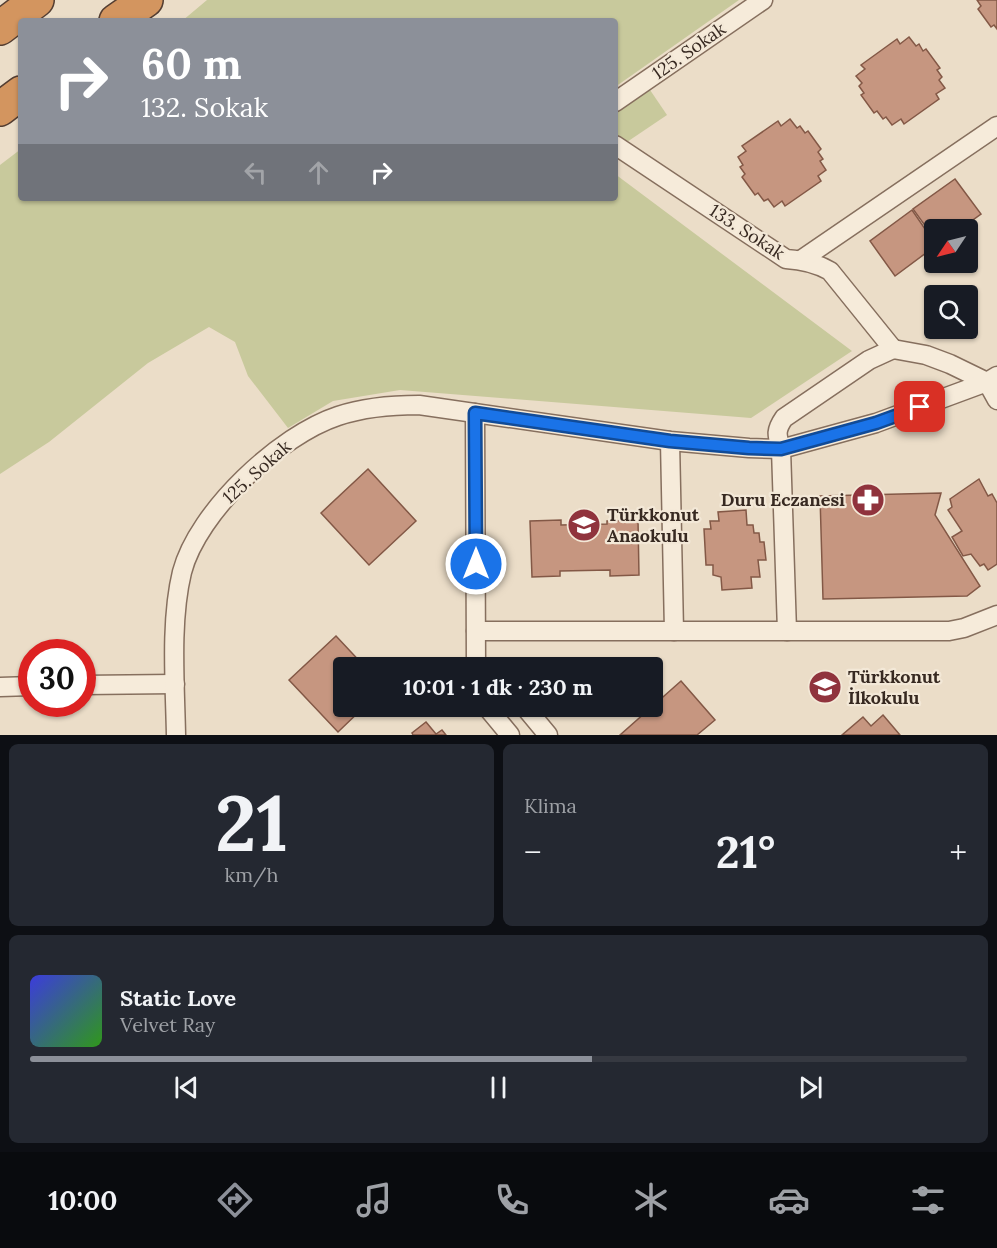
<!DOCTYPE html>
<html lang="tr">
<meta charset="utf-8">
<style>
:root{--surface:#171b24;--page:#242831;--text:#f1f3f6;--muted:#9ea1a6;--line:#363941;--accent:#8c9099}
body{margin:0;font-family:Lora,serif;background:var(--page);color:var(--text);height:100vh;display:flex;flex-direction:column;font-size:22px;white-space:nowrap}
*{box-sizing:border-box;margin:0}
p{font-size:20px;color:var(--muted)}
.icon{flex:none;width:33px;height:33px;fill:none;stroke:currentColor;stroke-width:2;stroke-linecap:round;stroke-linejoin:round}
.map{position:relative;height:735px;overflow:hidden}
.details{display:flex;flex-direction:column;gap:9px;padding:9px;background:#0d0f14;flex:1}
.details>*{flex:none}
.guide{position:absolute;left:18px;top:18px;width:600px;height:183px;border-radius:6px;box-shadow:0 2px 4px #0004;background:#8c9099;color:#fff;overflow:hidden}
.needle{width:39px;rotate:235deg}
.controls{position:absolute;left:924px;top:219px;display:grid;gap:12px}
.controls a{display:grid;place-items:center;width:54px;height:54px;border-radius:6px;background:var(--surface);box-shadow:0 2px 4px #0004;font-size:30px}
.speed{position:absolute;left:18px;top:639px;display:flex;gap:12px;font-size:30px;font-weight:700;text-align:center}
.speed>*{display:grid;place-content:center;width:78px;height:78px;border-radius:50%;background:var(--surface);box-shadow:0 2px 4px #0004;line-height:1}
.speed .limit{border:9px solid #d22;background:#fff;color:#111}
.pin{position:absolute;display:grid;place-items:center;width:51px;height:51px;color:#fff;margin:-26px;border-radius:12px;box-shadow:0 3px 9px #0006}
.me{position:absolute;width:66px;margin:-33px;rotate:0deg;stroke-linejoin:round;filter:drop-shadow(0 0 4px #0008)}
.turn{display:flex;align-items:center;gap:21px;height:126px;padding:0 24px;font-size:27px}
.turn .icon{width:78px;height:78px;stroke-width:2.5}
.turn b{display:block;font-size:42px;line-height:51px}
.lanes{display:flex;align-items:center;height:57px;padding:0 24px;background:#0003;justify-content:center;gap:30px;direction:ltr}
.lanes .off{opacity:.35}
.big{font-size:45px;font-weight:700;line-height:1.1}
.details .card{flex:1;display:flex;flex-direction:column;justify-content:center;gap:9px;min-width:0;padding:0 21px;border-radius:9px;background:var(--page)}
.details .dial{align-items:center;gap:0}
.dial b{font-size:78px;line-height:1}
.song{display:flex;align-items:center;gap:18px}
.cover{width:72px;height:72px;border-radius:9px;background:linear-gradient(135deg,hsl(240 70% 55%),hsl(110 70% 35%))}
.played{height:6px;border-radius:3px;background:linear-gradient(90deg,var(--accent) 60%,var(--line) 60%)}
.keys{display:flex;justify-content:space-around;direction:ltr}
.heat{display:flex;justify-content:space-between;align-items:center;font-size:33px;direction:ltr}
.details .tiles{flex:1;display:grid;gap:9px;grid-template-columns:1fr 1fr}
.card:last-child{grid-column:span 2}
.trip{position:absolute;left:333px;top:657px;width:330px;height:60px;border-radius:6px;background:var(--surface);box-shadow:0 2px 4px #0004;font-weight:700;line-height:60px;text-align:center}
.dock{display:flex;height:96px;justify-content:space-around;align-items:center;background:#090b0e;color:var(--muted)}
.dock .icon{width:42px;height:42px}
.dock .active{color:var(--accent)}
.dock b{font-size:27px;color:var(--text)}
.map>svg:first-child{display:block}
.green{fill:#c8c99c}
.building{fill:#c69680;stroke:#835846;stroke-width:1.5}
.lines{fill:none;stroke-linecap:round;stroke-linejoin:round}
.minor-casing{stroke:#866f5e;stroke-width:21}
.motorway-casing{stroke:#543e32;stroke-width:36}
.minor{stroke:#f6ebda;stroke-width:18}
.motorway{stroke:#d3955f;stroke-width:33}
.route-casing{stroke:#114b97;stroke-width:15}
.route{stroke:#1a73e8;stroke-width:10}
.labels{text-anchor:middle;stroke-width:4.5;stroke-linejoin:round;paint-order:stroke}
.street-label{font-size:18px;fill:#372921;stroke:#f3e8d7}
.poi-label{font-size:18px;font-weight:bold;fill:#372921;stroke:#f3e8d7;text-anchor:start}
</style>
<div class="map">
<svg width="997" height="735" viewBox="0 0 997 735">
<rect width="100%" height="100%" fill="#ebddc8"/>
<g class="green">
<polygon points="207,0 739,0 615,87 615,21 182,21"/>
<polygon points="648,87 667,115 624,144 615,130 615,110"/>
<polygon points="21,149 21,198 615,198 615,174 852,351 751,418 400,390 333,401 288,428 248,376 235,342 209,327 148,363 49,442 0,474 0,165"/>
</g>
<g class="building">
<polygon points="977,0 997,0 997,29 994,25 991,27 978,9 981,6"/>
<polygon points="909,37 916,46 919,44 923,51 926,49 940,68 937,70 942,77 939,80 945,88 936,94 939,99 904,124 901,119 892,125 886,117 883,119 877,111 874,113 861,95 864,93 859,86 862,83 856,76 865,69 861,65 897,39 900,44"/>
<polygon points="790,119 797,128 800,126 805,133 808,131 821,149 818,152 823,159 820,161 826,170 818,176 821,181 785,206 782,201 774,207 768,199 764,201 758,193 755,195 742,177 745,174 740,167 743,165 738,157 746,151 742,146 778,121 781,126"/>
<polygon points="955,179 981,214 959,230 934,230 934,238 913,209"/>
<polygon points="912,210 934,242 934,247 895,276 870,241"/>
<polygon points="368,469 416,521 369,565 321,513"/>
<polygon points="979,479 988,496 992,494 997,503 997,564 988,570 984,564 980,566 971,554 963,556 952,537 962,531 948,510 952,507 950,499"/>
<polygon points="941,493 935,515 980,586 967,596 823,599 820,496"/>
<polygon points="746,510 747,525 753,525 754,533 759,533 760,542 764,542 766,560 758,560 760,577 751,577 752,588 722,590 721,577 713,575 713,565 706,565 704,529 711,529 710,521 719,521 718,512"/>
<polygon points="561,520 561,525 607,524 607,521 638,520 639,575 610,576 610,570 560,571 560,576 532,577 530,521"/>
<polygon points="336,636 366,668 344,668 344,706 365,706 338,732 289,680"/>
<polygon points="681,681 715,720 697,735 620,735"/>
<polygon points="883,715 900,735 842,735 863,717 871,726"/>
<polygon points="426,722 436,734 442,730 446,735 413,735 412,733"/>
</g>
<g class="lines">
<defs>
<g id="minor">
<polyline points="615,102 763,0"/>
<path d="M615,145L786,259C803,260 816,263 830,271L893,349"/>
<polyline points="801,260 997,126"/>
<polyline points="987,382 997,400"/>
<polyline points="475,413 476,668"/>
<polyline points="670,441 674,631"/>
<polyline points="476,631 949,631 964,628 997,615"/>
<path d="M787,631L781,449C777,435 775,431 784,418L869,360L893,349L926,355L950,364L987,382"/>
<polyline points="82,685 175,684"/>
<polyline points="0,687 32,686"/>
<polyline points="486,706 510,735"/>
<polyline points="524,706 548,735"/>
<path d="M176,735C175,684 170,621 182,572C198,511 280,435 338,416C365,407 392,405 419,405L670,441L749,448L781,449L876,423L987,382L997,376"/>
</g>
<g id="motorway">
<polyline points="116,21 146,0"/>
<polyline points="0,28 37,0"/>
<polyline points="0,109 21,93"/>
</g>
</defs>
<use href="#minor" class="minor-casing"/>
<use href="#motorway" class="motorway-casing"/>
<use href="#minor" class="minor"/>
<use href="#motorway" class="motorway"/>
</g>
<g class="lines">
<defs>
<polyline id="route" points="476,564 475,413 670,441 749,448 781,449 876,423 920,407"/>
</defs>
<use href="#route" class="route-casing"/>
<use href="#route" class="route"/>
</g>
<defs>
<symbol id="pharmacy-disc" viewBox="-11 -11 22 22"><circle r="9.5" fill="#90333d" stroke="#f3e8d7"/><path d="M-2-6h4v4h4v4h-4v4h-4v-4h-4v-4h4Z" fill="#fff"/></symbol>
<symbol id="school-disc" viewBox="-11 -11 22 22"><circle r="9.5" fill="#90333d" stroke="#f3e8d7"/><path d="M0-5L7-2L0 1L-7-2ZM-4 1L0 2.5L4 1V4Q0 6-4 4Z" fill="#fff"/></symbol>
</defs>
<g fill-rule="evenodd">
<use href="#pharmacy-disc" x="849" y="481" width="38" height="38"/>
<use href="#school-disc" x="565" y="506" width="38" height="38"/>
<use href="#school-disc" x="806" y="668" width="38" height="38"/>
</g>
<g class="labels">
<g class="street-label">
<text transform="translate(689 51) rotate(-35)" y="6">125. Sokak</text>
<text transform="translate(747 232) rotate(33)" y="6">133. Sokak</text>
<text transform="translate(257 472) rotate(-42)" y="6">125. Sokak</text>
</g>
<g class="poi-label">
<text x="845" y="506" text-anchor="end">Duru Eczanesi</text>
<text x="607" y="521">Türkkonut<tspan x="607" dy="21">Anaokulu</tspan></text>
<text x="848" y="683">Türkkonut<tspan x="848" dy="21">İlkokulu</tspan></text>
</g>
</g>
</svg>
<div class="controls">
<a><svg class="needle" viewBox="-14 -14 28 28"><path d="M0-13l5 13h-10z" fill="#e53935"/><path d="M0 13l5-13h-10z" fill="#9ea1a6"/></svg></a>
<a><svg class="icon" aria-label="search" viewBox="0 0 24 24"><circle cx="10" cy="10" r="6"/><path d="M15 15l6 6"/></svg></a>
</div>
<div class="speed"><div class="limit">30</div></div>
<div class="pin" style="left:920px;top:407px;background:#d93025"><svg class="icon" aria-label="arrive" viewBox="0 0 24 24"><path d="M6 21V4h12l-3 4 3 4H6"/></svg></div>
<svg class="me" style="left:476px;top:564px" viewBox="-20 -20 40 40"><circle r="17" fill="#1a73e8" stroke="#fff" stroke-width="3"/><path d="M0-11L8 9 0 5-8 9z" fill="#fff"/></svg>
<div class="trip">10:01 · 1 dk · 230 m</div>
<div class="guide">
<div class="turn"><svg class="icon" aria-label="right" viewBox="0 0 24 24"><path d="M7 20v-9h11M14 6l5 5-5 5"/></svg><div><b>60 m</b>132. Sokak</div></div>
<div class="lanes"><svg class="icon off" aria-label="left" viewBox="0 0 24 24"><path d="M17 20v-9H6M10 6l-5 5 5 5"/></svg><svg class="icon off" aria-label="ahead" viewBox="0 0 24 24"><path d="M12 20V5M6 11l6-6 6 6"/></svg><svg class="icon" aria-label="right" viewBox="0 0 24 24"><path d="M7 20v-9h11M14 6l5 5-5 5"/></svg></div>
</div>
</div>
<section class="details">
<div class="tiles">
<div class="card dial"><b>21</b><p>km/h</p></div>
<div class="card"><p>Klima</p>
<div class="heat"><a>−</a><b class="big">21°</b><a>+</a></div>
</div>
<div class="card">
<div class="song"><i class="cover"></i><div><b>Static Love</b><p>Velvet Ray</p></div></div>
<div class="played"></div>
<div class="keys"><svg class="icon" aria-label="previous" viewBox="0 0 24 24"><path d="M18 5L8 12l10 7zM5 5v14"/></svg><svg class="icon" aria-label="pause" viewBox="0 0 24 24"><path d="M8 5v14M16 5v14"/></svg><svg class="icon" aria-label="next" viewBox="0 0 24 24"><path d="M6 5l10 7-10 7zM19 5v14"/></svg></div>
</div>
</div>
</section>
<nav class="dock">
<b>10:00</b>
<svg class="icon active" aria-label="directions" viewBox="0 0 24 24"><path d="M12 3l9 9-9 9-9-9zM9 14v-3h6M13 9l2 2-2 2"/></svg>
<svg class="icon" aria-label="music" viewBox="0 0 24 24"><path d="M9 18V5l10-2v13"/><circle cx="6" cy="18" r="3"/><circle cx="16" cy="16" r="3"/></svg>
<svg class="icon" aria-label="phone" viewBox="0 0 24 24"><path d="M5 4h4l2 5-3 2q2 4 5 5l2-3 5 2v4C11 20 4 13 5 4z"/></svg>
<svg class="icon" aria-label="climate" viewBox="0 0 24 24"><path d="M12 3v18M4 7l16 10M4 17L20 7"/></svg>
<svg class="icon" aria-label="car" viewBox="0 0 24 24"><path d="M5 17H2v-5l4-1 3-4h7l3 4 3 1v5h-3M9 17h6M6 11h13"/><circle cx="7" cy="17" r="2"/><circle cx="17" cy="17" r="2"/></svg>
<svg class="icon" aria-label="filters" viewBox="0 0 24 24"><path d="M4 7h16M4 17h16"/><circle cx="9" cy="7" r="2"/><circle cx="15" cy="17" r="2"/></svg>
</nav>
